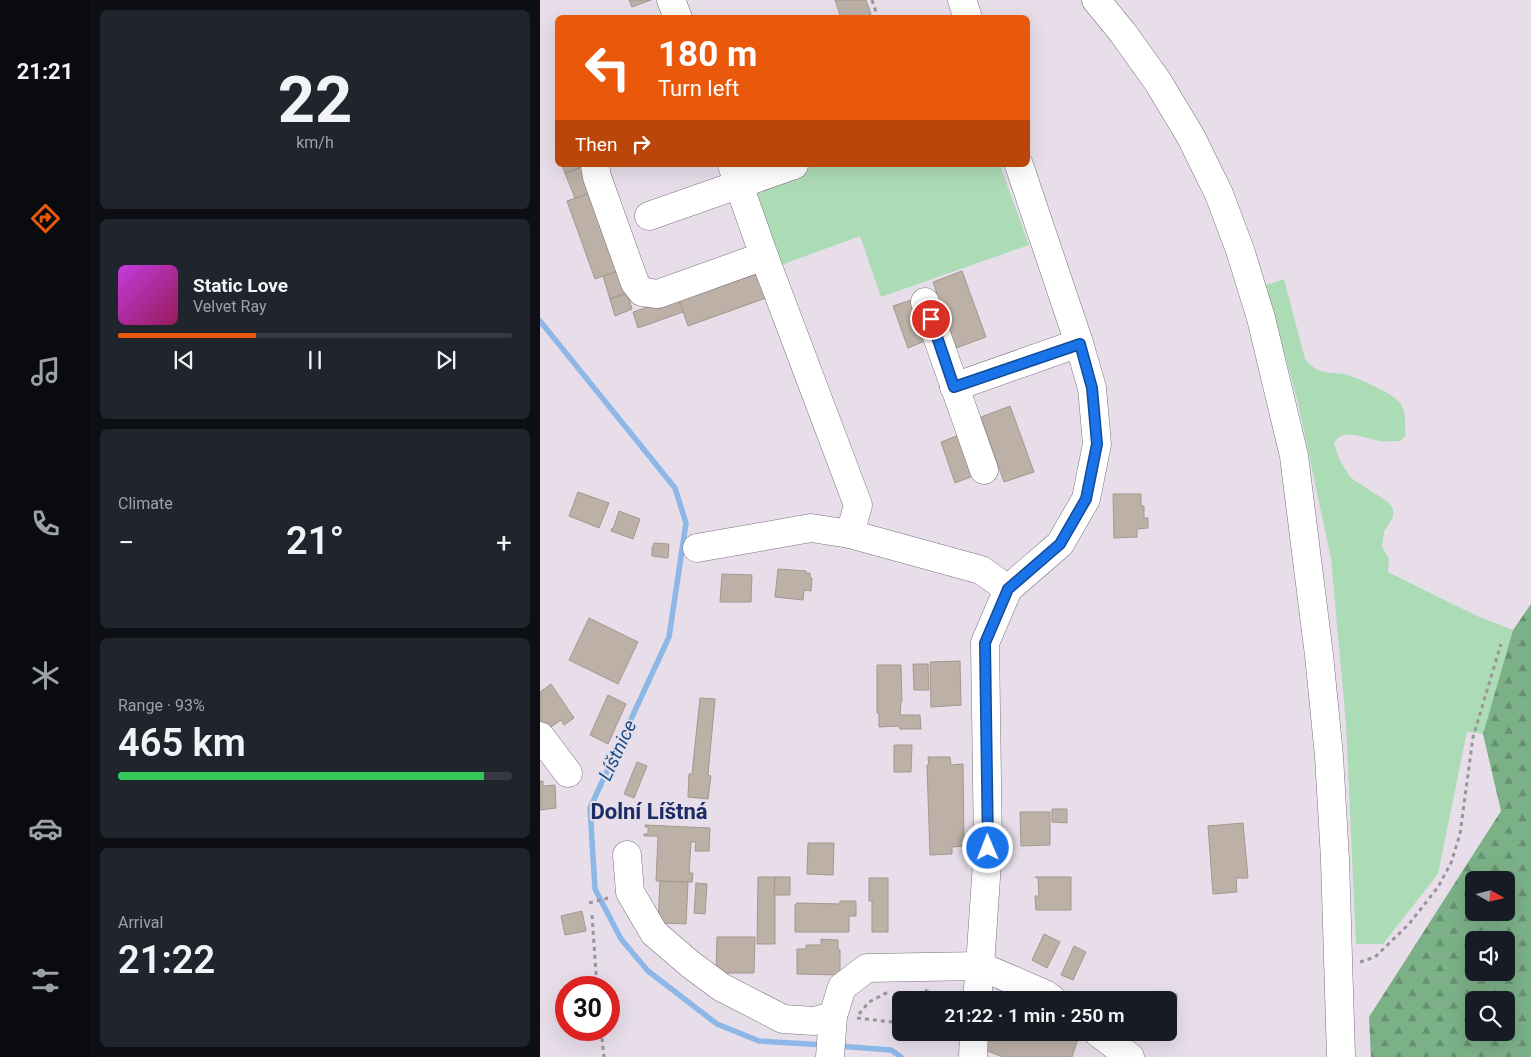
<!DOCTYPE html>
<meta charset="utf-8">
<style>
:root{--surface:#171b24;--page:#20242c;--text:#f1f3f6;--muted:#9ea1a6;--line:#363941;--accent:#ea580c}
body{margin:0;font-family:Roboto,sans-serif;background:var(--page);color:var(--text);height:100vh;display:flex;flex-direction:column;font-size:19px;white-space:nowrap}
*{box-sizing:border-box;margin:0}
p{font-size:16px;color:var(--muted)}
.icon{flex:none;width:28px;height:28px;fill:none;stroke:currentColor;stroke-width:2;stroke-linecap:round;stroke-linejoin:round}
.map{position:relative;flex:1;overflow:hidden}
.panel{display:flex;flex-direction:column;gap:10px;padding:10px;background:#0d0f14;width:450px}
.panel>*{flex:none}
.guide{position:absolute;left:15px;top:15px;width:475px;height:152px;border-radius:8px;box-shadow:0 5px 20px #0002;background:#ea580c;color:#fff;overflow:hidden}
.needle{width:32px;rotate:98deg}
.controls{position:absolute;left:925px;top:871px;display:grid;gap:10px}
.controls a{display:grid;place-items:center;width:50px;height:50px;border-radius:8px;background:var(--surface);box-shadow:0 5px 20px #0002;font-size:25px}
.speed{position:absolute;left:15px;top:976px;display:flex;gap:10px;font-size:25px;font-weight:700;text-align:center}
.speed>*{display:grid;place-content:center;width:65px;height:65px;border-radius:50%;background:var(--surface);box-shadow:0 5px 20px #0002;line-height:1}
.speed .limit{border:8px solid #d22;background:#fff;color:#111}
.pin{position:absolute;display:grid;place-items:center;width:42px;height:42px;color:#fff;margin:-21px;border:2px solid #fff;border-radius:50%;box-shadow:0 1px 5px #0007}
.me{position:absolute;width:55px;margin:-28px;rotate:359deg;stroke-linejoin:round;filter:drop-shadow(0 0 4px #0008)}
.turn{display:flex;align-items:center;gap:18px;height:105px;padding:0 20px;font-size:22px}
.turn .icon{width:65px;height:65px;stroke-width:2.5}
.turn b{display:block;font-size:35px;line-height:42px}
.then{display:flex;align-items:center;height:48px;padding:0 20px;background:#0003;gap:10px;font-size:19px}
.big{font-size:38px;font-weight:600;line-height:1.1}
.panel .card{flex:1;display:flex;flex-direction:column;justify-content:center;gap:8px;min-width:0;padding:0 18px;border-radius:8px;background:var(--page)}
.panel .dial{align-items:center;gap:0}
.dial b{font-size:65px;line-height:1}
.song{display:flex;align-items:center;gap:15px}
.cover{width:60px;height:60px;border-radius:8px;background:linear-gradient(135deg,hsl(290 70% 55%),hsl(330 70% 35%))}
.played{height:5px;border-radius:2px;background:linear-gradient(90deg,var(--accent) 35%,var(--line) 35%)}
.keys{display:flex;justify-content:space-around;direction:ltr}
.heat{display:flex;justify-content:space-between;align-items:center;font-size:28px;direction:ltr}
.charge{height:8px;border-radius:4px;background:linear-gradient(90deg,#34c759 93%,var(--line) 0)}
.trip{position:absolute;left:352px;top:991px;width:285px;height:50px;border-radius:8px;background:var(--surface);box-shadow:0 5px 20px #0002;font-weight:600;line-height:50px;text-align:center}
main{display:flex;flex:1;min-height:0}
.menu{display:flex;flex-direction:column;width:90px;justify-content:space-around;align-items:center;background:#090b0e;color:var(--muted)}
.menu .icon{width:35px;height:35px}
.menu .selected{color:var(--accent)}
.menu b{font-size:22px;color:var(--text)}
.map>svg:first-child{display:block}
.green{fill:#acdcb5}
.forest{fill:url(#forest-firs);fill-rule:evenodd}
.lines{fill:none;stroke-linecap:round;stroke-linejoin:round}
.stream{stroke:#8db7e7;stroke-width:5.5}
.building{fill:#bcb0a7;stroke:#a3978e}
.minor-casing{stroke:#7a727c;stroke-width:29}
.path{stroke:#9a939c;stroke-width:3;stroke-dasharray:4 4;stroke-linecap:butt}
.minor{stroke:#fff;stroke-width:28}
.route-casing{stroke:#114b97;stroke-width:12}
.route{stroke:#1a73e8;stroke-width:9}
.labels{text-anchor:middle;stroke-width:4;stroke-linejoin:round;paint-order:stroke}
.water-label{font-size:19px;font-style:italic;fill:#17518b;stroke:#e7deea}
.district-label{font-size:22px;font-weight:bold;fill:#1b2b63;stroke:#e7deea}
</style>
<main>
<nav class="menu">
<b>21:21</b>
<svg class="icon selected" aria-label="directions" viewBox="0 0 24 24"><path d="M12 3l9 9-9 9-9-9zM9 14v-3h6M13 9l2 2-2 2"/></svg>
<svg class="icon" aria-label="music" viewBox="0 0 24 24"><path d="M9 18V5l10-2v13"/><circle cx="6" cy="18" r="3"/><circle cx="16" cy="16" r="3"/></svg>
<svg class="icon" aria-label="phone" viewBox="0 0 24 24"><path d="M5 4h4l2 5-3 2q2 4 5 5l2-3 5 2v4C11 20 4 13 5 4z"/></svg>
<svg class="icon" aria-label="climate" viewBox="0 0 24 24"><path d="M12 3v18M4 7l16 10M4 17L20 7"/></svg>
<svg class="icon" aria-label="car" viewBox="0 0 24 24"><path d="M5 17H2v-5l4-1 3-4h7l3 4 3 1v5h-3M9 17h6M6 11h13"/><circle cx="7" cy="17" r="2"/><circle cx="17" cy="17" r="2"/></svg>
<svg class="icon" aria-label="filters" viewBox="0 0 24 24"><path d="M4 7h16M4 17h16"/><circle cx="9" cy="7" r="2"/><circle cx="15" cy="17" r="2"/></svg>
</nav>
<section class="panel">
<div class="card dial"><b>22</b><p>km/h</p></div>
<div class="card">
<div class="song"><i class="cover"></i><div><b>Static Love</b><p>Velvet Ray</p></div></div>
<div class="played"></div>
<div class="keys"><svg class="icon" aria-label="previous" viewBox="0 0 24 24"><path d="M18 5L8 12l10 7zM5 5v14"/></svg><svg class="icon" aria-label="pause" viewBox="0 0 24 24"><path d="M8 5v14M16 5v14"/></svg><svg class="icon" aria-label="next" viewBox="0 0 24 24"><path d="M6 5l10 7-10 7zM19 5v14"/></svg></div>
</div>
<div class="card"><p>Climate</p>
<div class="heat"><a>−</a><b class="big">21°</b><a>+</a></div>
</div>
<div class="card"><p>Range · 93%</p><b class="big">465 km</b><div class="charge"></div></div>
<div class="card"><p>Arrival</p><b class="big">21:22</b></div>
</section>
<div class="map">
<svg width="991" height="1057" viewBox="0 0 991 1057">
<defs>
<pattern id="forest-firs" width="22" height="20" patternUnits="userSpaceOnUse" patternTransform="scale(1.25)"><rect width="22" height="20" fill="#7cb187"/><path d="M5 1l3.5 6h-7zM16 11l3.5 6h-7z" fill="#66916f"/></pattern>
</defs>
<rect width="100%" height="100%" fill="#e7deea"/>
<g class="green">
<polygon points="270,165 460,165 489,245 341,297 320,236 241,265 215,191 218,183"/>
<path d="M744,279L765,359C777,374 787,372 804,374C814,376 854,394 859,402C867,412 865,424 865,436L860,441C853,441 847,442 840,441C825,439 802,426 794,444L800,461L811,478L848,502L853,509V517L844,532L842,547L849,558L848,572L937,616L973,630L943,734L927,732L898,874L843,944H816L806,724L791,559L758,403L726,285Z"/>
</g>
<path class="forest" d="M991,604V1057H831L829,1017L961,811L943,734L973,630ZM934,880H966V912H934ZM934,940H966V972H934ZM934,1000H966V1032H934Z"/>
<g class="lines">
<g class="stream">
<polyline points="0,321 135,488 146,523 129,637 50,808 55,889 81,939 108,971 177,1024 219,1041 284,1045"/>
<polyline points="298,1046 351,1050 361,1057"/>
</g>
</g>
<g class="building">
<polygon points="89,0 111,0 92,7"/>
<polygon points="295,0 326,0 331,14 321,18 301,18"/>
<polygon points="22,165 41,165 42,167 25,173"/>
<polygon points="42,167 49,194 35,198 25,173"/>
<polygon points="56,191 84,269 55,279 27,201"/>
<polygon points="216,270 226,298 148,326 138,297"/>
<polygon points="78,271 87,293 70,299 63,276"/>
<polygon points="422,271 446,337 416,348 393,282"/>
<polygon points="87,293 92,309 75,316 70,299"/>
<polygon points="138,297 143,312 98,328 93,312"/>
<polygon points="371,300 385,341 368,348 353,306"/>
<polygon points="470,406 494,472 464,482 441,417"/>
<polygon points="419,435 433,476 415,483 401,442"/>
<polygon points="38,492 69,503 59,528 29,516"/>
<polygon points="573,494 601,494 601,506 604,506 604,518 608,518 608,528 597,529 597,537 574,538"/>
<polygon points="79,511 100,519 93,539 71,531 72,528 73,529"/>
<polygon points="114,543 129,544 128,558 112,556 112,547 113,547"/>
<polygon points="238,569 266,571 266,573 270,573 270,578 272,578 271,591 264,590 263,600 235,597"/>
<polygon points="182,574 212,575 211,602 180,602"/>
<polygon points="49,618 98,642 78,684 29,660"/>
<polygon points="420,661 421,705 391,707 390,662"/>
<polygon points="373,664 388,664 389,690 374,690"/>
<polygon points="337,665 361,665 362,702 361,702 360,715 380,715 381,729 360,729 359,726 339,727 339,713 337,713"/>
<polygon points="11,684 34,718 24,725 21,720 5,731 0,724 0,692"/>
<polygon points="68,695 86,704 68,744 50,735"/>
<polygon points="160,698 175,699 168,775 171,776 168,799 148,797 149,774 152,774"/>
<polygon points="354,745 372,745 371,772 354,772"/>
<polygon points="388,757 410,757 411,765 423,764 424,846 412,847 412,854 390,855 387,765 389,765"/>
<polygon points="97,762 107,766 94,798 84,794"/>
<polygon points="0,781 3,781 3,786 15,785 16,808 0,810"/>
<polygon points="512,809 527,809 527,823 512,822"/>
<polygon points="480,812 510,812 510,845 481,846"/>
<polygon points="703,823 708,878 696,878 697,892 673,894 668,826"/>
<polygon points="105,825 170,828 169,851 155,851 156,842 151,842 149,873 153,873 152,882 116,881 118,836 104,836 104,834 108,834 108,827 105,827"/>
<polygon points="268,843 294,843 293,875 267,874"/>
<polygon points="218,877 235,877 235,944 217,944"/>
<polygon points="235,877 250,877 250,895 234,895"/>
<polygon points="495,877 531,877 531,910 496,910 495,896 499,896 498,878"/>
<polygon points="329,878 348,878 348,932 332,932 332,901 329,901"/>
<polygon points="120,881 148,882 146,924 118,923"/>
<polygon points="156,883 167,884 165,914 154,913"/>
<polygon points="300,901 316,901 316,916 309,916 309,932 255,932 255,905 257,903 300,904"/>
<polygon points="42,911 46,931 25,935 21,916"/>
<polygon points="504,934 520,942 507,968 492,960"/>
<polygon points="177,937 215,937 214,973 176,973"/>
<polygon points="281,939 298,940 298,949 300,950 300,975 257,974 257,949 266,949 266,945 281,945"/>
<polygon points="534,946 546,952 533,980 521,975"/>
<polygon points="613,994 637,994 636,1035 613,1034 613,1032 629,1032 629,1000 613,1000"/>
<polygon points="448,1032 526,1032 538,1039 532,1057 463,1057 445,1050"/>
</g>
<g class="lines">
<defs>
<g id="minor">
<polyline points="131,0 138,18"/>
<polyline points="422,0 428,18"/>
<polyline points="556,0 583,33 618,82 651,137 679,194 700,250 721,318 754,456 779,655 789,756 795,859 801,1057"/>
<polyline points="55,165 57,177 95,283 102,292 118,294 224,256"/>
<polyline points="192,165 224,256 318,505 310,534"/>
<polyline points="109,216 254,165"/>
<polyline points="385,302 444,470"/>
<polyline points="414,387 539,343"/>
<polyline points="157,548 271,528 310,534 441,570 468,589"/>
<polyline points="0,736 28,773"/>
<polyline points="87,855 90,892 114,933 150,964 181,987 243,1019 274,1021 293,1016"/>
<polyline points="437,1000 440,966 505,994 513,1000"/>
<polyline points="557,1032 590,1057"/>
<polyline points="290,1057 293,1016 302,987 327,968 440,966 448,848 445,643 468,589 520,544 546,499 557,444 552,388 539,343 479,165"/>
<polyline points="433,1057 434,1032"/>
</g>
</defs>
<use href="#minor" class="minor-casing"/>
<g class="path">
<polyline points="332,0 338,18"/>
<polyline points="49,903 68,898"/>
<polyline points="52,915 57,988"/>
<polyline points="820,962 835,957 869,924 898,887 911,863 920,834 933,737 961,644"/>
<polyline points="385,990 403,1000"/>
<polyline points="319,1014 329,1002 348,992"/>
<polyline points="317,1018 361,1023"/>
<polyline points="61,1030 64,1057"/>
</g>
<use href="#minor" class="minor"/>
</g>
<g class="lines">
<defs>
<polyline id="route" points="391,319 414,387 540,344 552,388 557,444 546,499 520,544 468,589 445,643 448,848"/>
</defs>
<use href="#route" class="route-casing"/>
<use href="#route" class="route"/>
</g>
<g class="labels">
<g class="water-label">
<text transform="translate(77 750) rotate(-65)" y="7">Líštnice</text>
</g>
<g class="district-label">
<text x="109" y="819">Dolní Líštná</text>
</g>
</g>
</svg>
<div class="controls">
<a><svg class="needle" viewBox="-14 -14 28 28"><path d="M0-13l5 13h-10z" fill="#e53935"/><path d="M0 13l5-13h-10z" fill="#9ea1a6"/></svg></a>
<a><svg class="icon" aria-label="sound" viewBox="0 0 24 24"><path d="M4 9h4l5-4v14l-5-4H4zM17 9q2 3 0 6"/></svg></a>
<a><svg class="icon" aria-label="search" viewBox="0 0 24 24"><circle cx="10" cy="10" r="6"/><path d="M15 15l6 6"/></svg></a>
</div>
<div class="speed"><div class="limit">30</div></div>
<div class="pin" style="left:391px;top:319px;background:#d93025"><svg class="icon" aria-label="arrive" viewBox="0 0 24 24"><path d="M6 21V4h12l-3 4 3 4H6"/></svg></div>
<svg class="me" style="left:448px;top:848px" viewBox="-20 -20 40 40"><circle r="17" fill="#1a73e8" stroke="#fff" stroke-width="3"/><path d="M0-11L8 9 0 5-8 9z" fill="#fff"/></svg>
<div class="trip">21:22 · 1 min · 250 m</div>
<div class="guide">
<div class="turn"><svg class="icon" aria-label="left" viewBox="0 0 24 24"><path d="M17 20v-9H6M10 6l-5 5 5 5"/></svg><div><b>180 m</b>Turn left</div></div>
<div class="then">Then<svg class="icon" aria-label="right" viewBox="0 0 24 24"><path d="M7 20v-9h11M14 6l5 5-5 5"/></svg></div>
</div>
</div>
</main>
